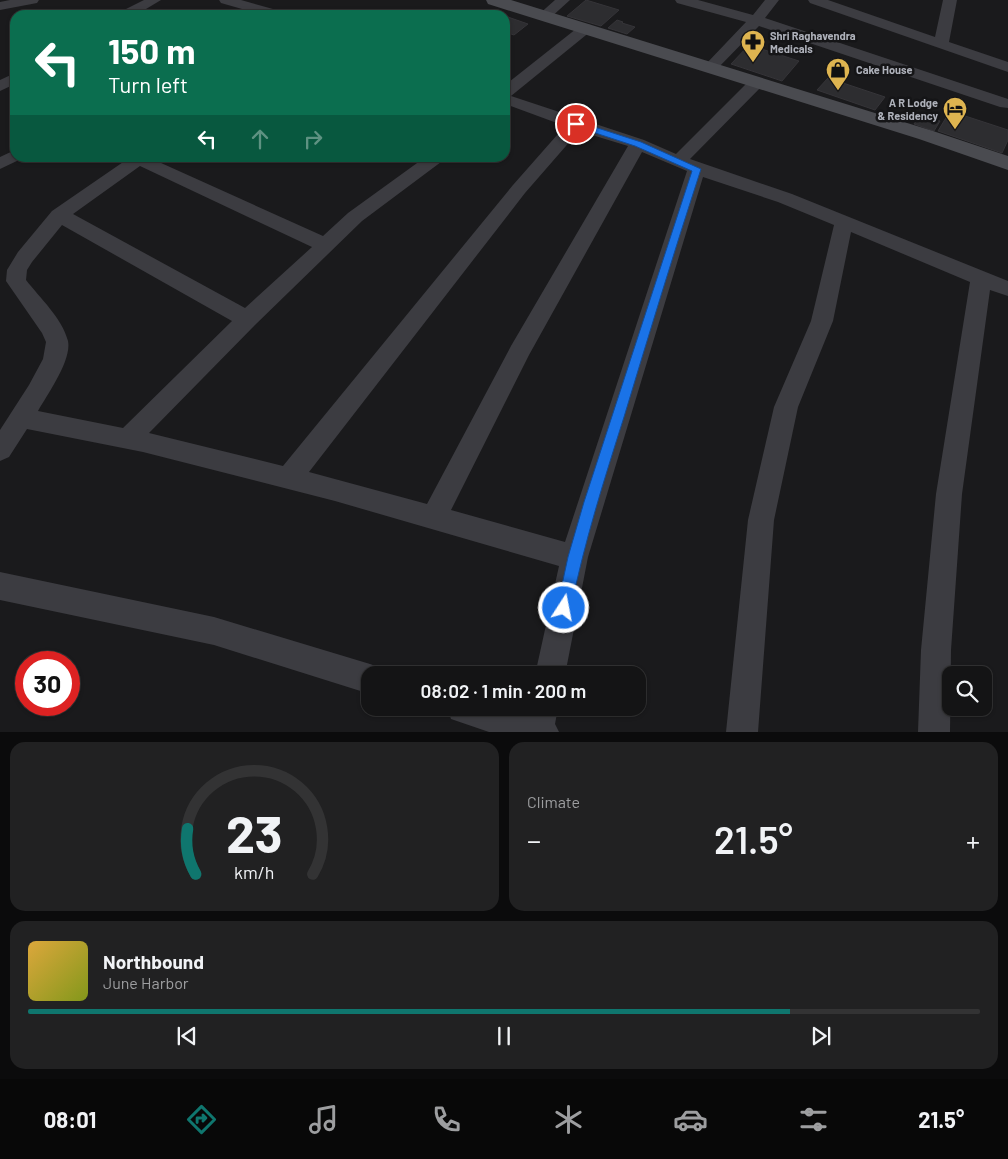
<!DOCTYPE html>
<meta charset="utf-8">
<style>
:root{--surface:#141415;--page:#212122;--text:#f1f3f6;--muted:#9d9ea0;--line:#333334;--accent:#0f766e}
body{margin:0;font-family:Barlow,sans-serif;background:var(--page);color:var(--text);height:100vh;display:flex;flex-direction:column;font-size:19px;white-space:nowrap}
*{box-sizing:border-box;margin:0}
p{font-size:16px;color:var(--muted)}
.icon{flex:none;width:28px;height:28px;fill:none;stroke:currentColor;stroke-width:2;stroke-linecap:round;stroke-linejoin:round}
.map{position:relative;height:732px;overflow:hidden}
.details{display:flex;flex-direction:column;gap:10px;padding:10px;background:#0b0b0c;flex:1}
.details>*{flex:none}
.guide{position:absolute;left:10px;top:10px;width:500px;height:152px;border-radius:15px;box-shadow:0 1px 4px #0004,0 0 0 1px var(--line);background:#0b6e4f;color:#fff;overflow:hidden}
.buttons{position:absolute;left:942px;top:666px;display:grid;gap:10px}
.buttons a{display:grid;place-items:center;width:50px;height:50px;border-radius:10px;background:var(--surface);box-shadow:0 1px 4px #0004,0 0 0 1px var(--line);font-size:25px}
.speed{position:absolute;left:15px;top:651px;display:flex;gap:10px;font-size:25px;font-weight:700;text-align:center}
.speed>*{display:grid;place-content:center;width:65px;height:65px;border-radius:50%;background:var(--surface);box-shadow:0 1px 4px #0004,0 0 0 1px var(--line);line-height:1}
.speed .limit{border:8px solid #d22;background:#fff;color:#111}
.pin{position:absolute;display:grid;place-items:center;width:42px;height:42px;color:#fff;margin:-21px;border:2px solid #fff;border-radius:50%;box-shadow:0 1px 5px #0007}
.me{position:absolute;width:55px;margin:-28px;rotate:11deg;stroke-linejoin:round;filter:drop-shadow(0 0 4px #0008)}
.turn{display:flex;align-items:center;gap:18px;height:105px;padding:0 15px;font-size:22px}
.turn .icon{width:65px;height:65px;stroke-width:2.5}
.turn b{display:block;font-size:35px;line-height:42px}
.lanes{display:flex;align-items:center;height:48px;padding:0 15px;background:#0003;justify-content:center;gap:25px;direction:ltr}
.lanes .off{opacity:.35}
.big{font-size:38px;font-weight:600;line-height:1.1}
.details .tile{flex:1;display:flex;flex-direction:column;justify-content:center;gap:8px;min-width:0;padding:0 18px;border-radius:15px;background:var(--page)}
.details .dial{align-items:center;gap:0}
.dial svg{height:130px;overflow:visible;fill:none;stroke:var(--line);stroke-width:7;stroke-linecap:round;text-anchor:middle}
.dial text{fill:var(--text);stroke:none}
.song{display:flex;align-items:center;gap:15px}
.cover{width:60px;height:60px;border-radius:8px;background:linear-gradient(135deg,hsl(40 70% 55%),hsl(70 70% 35%))}
.played{height:5px;border-radius:2px;background:linear-gradient(90deg,var(--accent) 80%,var(--line) 80%)}
.keys{display:flex;justify-content:space-around;direction:ltr}
.heat{display:flex;justify-content:space-between;align-items:center;font-size:28px;direction:ltr}
.details .tiles{flex:1;display:grid;gap:10px;grid-template-columns:1fr 1fr}
.tile:last-child{grid-column:span 2}
.trip{position:absolute;left:361px;top:666px;width:285px;height:50px;border-radius:15px;background:var(--surface);box-shadow:0 1px 4px #0004,0 0 0 1px var(--line);font-weight:600;line-height:50px;text-align:center}
.tab-bar{display:flex;height:80px;justify-content:space-around;align-items:center;background:#080808;color:var(--muted)}
.tab-bar .icon{width:35px;height:35px}
.tab-bar .current{color:var(--accent)}
.tab-bar b{font-size:22px;color:var(--text)}
.map>svg:first-child{display:block}
.building{fill:#2d2d30;stroke:#353438}
.lines{fill:none;stroke-linecap:round;stroke-linejoin:round}
.street{fill:#3c3c41;fill-rule:evenodd}
.secondary{fill:#4a4b50;fill-rule:evenodd}
.route{fill:#1a73e8;stroke:#114b97}
.labels{text-anchor:middle;stroke-width:5;stroke-linejoin:round;paint-order:stroke}
.far-poi-label{font-size:11px;font-weight:bold;fill:#aeb1ba;stroke:#151517;text-anchor:start}
</style>
<div class="map">
<svg width="1008" height="732" viewBox="0 0 1008 732">
<rect width="100%" height="100%" fill="#1a1a1c"/>
<g class="building">
<polygon points="586,0 619,10 601,26 567,16"/>
<polygon points="505,16 528,24 514,35 505,32"/>
<polygon points="617,20 623,22 622,23 635,27 627,34 608,28"/>
<polygon points="749,45 799,61 782,81 731,64"/>
<polygon points="828,78 885,97 875,110 817,90"/>
<polygon points="950,111 1008,130 1008,140 1002,153 938,131"/>
<polygon points="920,114 940,121 934,131 914,124"/>
</g>
<g class="lines">
<g class="street">
<polygon points="10,0 39,0 37,3 0,10 0,2"/>
<polygon points="144,0 161,0 136,15 118,15 120,12"/>
<polygon points="219,0 241,0 273,9 275,12 273,15 263,15 221,3"/>
<polygon points="555,0 570,0 549,19 539,19 537,16"/>
<polygon points="675,0 698,0 753,15 765,0 779,0 765,18 1008,99 1008,108 1000,107 759,26 716,70 706,70 703,67 706,64 746,22 677,3"/>
<polygon points="808,0 828,0 935,37 943,0 957,0 949,42 1008,62 1008,72 810,3"/>
<path d="M586,24L591,25L593,28L591,31L511,96L644,140L676,154L751,79H763L765,82L763,85L690,159L792,194L1008,281V296L990,290L962,494L951,650L950,732H918L921,650L936,494L970,282L851,232L833,321L798,407L774,520L758,732H726L748,520L774,407L811,321L834,225L778,202L703,177L588,557L565,675H535L559,566L335,501L143,452L27,429L9,457L0,461V430L29,385L43,359L46,342L42,333L6,281L7,270L18,252L52,211L129,158H150L323,236L348,213L424,158H443L441,162L362,221L255,325L149,433L283,466L513,185L565,126L505,104V85L581,25ZM579,131L628,146L511,346L427,504L309,472L525,193ZM642,152L687,171L565,542L451,510L529,355ZM140,166L312,247L245,308L73,214ZM62,225L232,321L123,428L38,411C47,395 72,360 68,341C62,318 40,298 26,280L27,270L32,262Z"/>
<polygon points="15,73 15,84 0,91 0,80"/>
<polygon points="15,150 15,158 21,159 0,169 0,157"/>
<polygon points="0,572 214,617 370,664 381,668 383,675 370,675 370,694 214,645 0,600"/>
<polygon points="447,708 513,708 527,712 528,708 558,708 555,724 559,732 489,732 451,719"/>
</g>
<polygon class="secondary" points="486,0 511,0 933,131 1008,156 1008,170 919,139 488,4"/>
</g>
<path class="route" d="M576,121L641,142L701,169C674,252 649,334 624,417C604,480 584,543 571,608L569,613L564,615L559,613L557,608L568,557L584,502L692,171L635,146L574,126L572,124Z"/>
<defs>
<symbol id="pharmacy-pin" viewBox="-11 -11 22 30"><path d="M0 17L-7.5 6A9.5 9.5 0 1 1 7.5 6Z" fill="#deb450" stroke="#151517"/><path d="M-2-6h4v4h4v4h-4v4h-4v-4h-4v-4h4Z" fill="#111"/></symbol>
<symbol id="shop-pin" viewBox="-11 -11 22 30"><path d="M0 17L-7.5 6A9.5 9.5 0 1 1 7.5 6Z" fill="#deb450" stroke="#151517"/><path d="M-5-2.5h2.3a2.7 3.5 0 0 1 5.4 0H5L5.5 6h-11ZM-1.5-2.5h3a1.5 2.3 0 0 0-3 0Z" fill="#111"/></symbol>
<symbol id="hotel-pin" viewBox="-11 -11 22 30"><path d="M0 17L-7.5 6A9.5 9.5 0 1 1 7.5 6Z" fill="#deb450" stroke="#151517"/><path d="M-6-4.5h1.5V1H6V5H4.5V3h-9V5H-6ZM-4 0a1.8 1.8 0 1 1 3.6 0ZM.5 0V-2.5h3Q6-2.5 6 0Z" fill="#111"/></symbol>
</defs>
<g fill-rule="evenodd">
<use href="#pharmacy-pin" x="739" y="28" width="28" height="38"/>
<use href="#shop-pin" x="824" y="56" width="28" height="38"/>
<use href="#hotel-pin" x="941" y="95" width="28" height="38"/>
</g>
<g class="labels">
<g class="far-poi-label">
<text x="770" y="40">Shri Raghavendra<tspan x="770" dy="13">Medicals</tspan></text>
<text x="856" y="74">Cake House</text>
<text x="938" y="107" text-anchor="end">A R Lodge<tspan x="938" dy="13">&amp; Residency</tspan></text>
</g>
</g>
</svg>
<div class="buttons">
<a><svg class="icon" aria-label="search" viewBox="0 0 24 24"><circle cx="10" cy="10" r="6"/><path d="M15 15l6 6"/></svg></a>
</div>
<div class="speed"><div class="limit">30</div></div>
<div class="pin" style="left:576px;top:124px;background:#d93025"><svg class="icon" aria-label="arrive" viewBox="0 0 24 24"><path d="M6 21V4h12l-3 4 3 4H6"/></svg></div>
<svg class="me" style="left:564px;top:608px" viewBox="-20 -20 40 40"><circle r="17" fill="#1a73e8" stroke="#fff" stroke-width="3"/><path d="M0-11L8 9 0 5-8 9z" fill="#fff"/></svg>
<div class="trip">08:02 · 1 min · 200 m</div>
<div class="guide">
<div class="turn"><svg class="icon" aria-label="left" viewBox="0 0 24 24"><path d="M17 20v-9H6M10 6l-5 5 5 5"/></svg><div><b>150 m</b>Turn left</div></div>
<div class="lanes"><svg class="icon" aria-label="left" viewBox="0 0 24 24"><path d="M17 20v-9H6M10 6l-5 5 5 5"/></svg><svg class="icon off" aria-label="ahead" viewBox="0 0 24 24"><path d="M12 20V5M6 11l6-6 6 6"/></svg><svg class="icon off" aria-label="right" viewBox="0 0 24 24"><path d="M7 20v-9h11M14 6l5 5-5 5"/></svg></div>
</div>
</div>
<section class="details">
<div class="tiles">
<div class="tile dial"><svg viewBox="0 0 100 80">
<path d="M14 69A42 42 0 1 1 86 69"/>
<path d="M14 69A42 42 0 0 1 9 41" stroke="#0f766e"/>
<text x="50" y="56" font-size="32" font-weight="700">23</text>
<text x="50" y="72" font-size="11">km/h</text>
</svg></div>
<div class="tile"><p>Climate</p>
<div class="heat"><a>−</a><b class="big">21.5°</b><a>+</a></div>
</div>
<div class="tile">
<div class="song"><i class="cover"></i><div><b>Northbound</b><p>June Harbor</p></div></div>
<div class="played"></div>
<div class="keys"><svg class="icon" aria-label="previous" viewBox="0 0 24 24"><path d="M18 5L8 12l10 7zM5 5v14"/></svg><svg class="icon" aria-label="pause" viewBox="0 0 24 24"><path d="M8 5v14M16 5v14"/></svg><svg class="icon" aria-label="next" viewBox="0 0 24 24"><path d="M6 5l10 7-10 7zM19 5v14"/></svg></div>
</div>
</div>
</section>
<nav class="tab-bar">
<b>08:01</b>
<svg class="icon current" aria-label="directions" viewBox="0 0 24 24"><path d="M12 3l9 9-9 9-9-9zM9 14v-3h6M13 9l2 2-2 2"/></svg>
<svg class="icon" aria-label="music" viewBox="0 0 24 24"><path d="M9 18V5l10-2v13"/><circle cx="6" cy="18" r="3"/><circle cx="16" cy="16" r="3"/></svg>
<svg class="icon" aria-label="phone" viewBox="0 0 24 24"><path d="M5 4h4l2 5-3 2q2 4 5 5l2-3 5 2v4C11 20 4 13 5 4z"/></svg>
<svg class="icon" aria-label="climate" viewBox="0 0 24 24"><path d="M12 3v18M4 7l16 10M4 17L20 7"/></svg>
<svg class="icon" aria-label="car" viewBox="0 0 24 24"><path d="M5 17H2v-5l4-1 3-4h7l3 4 3 1v5h-3M9 17h6M6 11h13"/><circle cx="7" cy="17" r="2"/><circle cx="17" cy="17" r="2"/></svg>
<svg class="icon" aria-label="filters" viewBox="0 0 24 24"><path d="M4 7h16M4 17h16"/><circle cx="9" cy="7" r="2"/><circle cx="15" cy="17" r="2"/></svg>
<b>21.5°</b>
</nav>
